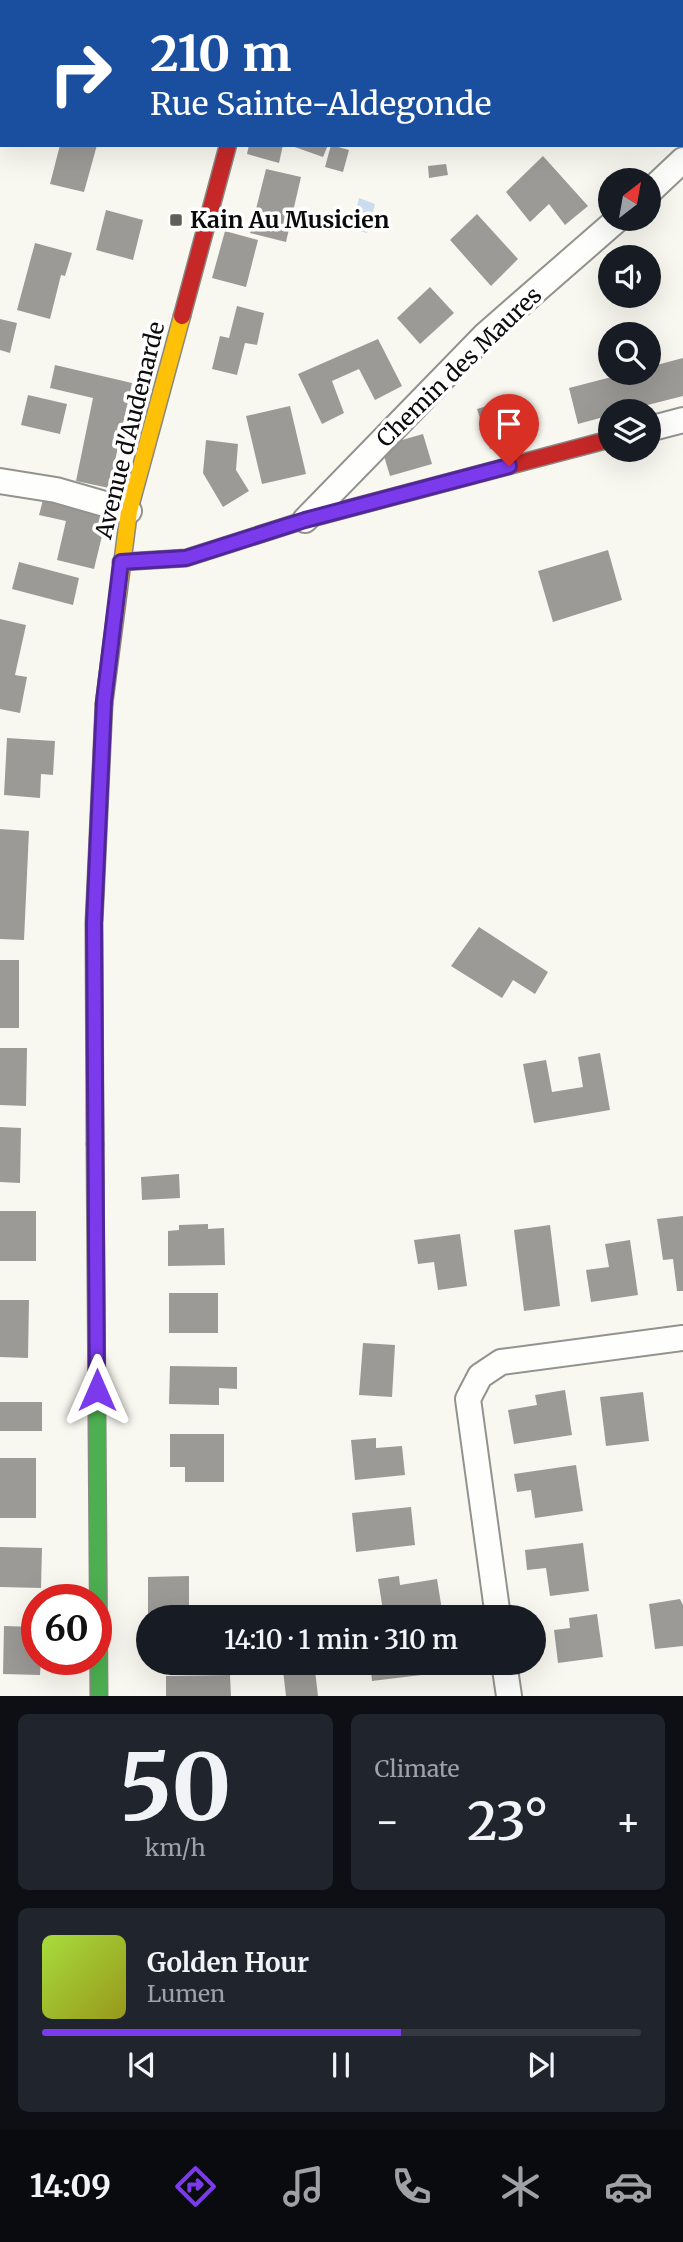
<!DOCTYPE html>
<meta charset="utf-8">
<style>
:root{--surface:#171b24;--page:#20242c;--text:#f1f3f6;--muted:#9ea1a6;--line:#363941;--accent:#7c3aed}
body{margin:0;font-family:Merriweather,serif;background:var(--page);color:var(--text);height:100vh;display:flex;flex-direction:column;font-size:26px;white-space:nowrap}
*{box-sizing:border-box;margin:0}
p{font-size:23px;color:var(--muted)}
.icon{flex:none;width:38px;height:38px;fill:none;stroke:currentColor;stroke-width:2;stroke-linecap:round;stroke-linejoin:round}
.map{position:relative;height:1696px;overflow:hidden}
.drawer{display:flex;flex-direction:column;gap:18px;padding:18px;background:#0d0f14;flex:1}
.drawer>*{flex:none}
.hud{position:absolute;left:0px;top:0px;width:684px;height:147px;box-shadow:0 7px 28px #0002;background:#1a4fa0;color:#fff;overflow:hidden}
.needle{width:46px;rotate:31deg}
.tools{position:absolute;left:598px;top:168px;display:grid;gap:14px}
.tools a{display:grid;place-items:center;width:63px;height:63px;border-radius:50%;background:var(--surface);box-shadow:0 7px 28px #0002;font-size:35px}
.speed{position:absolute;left:21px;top:1584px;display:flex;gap:14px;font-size:35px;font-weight:700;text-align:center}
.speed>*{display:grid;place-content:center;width:91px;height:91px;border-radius:50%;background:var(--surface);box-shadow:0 7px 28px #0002;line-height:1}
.speed .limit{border:10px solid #d22;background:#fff;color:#111}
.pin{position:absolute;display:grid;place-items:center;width:60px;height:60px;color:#fff;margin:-72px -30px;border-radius:50% 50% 50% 0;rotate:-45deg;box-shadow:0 0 7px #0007}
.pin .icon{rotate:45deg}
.me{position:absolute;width:77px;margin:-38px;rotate:0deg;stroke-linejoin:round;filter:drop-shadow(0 0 5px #0008)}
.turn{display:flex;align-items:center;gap:24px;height:147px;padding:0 35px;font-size:32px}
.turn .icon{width:91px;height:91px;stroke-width:2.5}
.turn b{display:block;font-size:49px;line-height:60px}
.big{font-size:52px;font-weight:600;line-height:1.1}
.drawer .card{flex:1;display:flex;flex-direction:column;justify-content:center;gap:10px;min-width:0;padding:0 24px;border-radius:10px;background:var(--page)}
.drawer .dial{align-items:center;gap:0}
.dial b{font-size:91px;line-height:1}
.song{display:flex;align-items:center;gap:21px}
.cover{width:84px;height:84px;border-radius:10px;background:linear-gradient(135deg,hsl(80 70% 55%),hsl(60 70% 35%))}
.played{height:7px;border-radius:4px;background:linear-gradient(90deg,var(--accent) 60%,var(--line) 60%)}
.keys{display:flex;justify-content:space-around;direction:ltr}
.heat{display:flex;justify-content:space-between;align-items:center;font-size:38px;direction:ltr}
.drawer .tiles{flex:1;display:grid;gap:18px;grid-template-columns:1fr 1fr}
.card:last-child{grid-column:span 2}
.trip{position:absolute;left:136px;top:1605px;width:410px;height:70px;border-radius:35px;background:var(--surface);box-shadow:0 7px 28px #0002;font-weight:600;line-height:70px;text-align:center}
.tab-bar{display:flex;height:112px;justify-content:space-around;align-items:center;background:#090b0e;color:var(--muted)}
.tab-bar .icon{width:49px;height:49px}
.tab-bar .on{color:var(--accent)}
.tab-bar b{font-size:32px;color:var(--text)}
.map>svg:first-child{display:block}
.water{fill:#cbdcef}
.building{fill:#9c9a96}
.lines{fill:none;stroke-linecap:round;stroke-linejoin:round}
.street-casing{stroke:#92928e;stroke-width:28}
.fast-casing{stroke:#898885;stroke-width:19}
.slow-casing{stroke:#898885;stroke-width:19}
.jam-casing{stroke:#898885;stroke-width:19}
.street{stroke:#fefefd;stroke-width:24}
.fast{stroke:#4caf50;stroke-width:16}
.slow{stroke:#ffc107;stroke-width:16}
.jam{stroke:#c62828;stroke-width:16}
.route-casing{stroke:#51269a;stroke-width:18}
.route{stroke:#7c3aed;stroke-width:12}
.poi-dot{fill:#5e5e5b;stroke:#fff;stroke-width:2.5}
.labels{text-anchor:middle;stroke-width:7;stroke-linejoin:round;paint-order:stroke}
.poi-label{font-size:23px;font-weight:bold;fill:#0b0b0b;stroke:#fff;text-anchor:start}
.street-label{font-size:23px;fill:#0b0b0b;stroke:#fff}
</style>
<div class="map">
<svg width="683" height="1696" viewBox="0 0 683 1696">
<rect width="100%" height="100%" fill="#f9f8f0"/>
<polygon class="water" points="359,198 375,204 367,233 351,229"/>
<g class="building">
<polygon points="60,145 97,145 84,192 50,184"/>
<polygon points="249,145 283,145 279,163 247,154"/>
<polygon points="289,145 328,145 323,157"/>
<polygon points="331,145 349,150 343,172 325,167"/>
<polygon points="543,156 588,206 565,225 549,204 530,222 506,192"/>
<polygon points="446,164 448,175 429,178 428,166"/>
<polygon points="266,169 301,177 286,242 250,233"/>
<polygon points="106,210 143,220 133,260 96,250"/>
<polygon points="477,214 518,259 491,286 450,240"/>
<polygon points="225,231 258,240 246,287 212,278"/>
<polygon points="35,243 72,253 65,276 61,275 50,319 17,310"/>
<polygon points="430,287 454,313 420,344 397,318"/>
<polygon points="237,306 264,313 257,345 245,343 237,375 212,369 220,336 229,338"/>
<polygon points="0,319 17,323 10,353 0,350"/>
<polygon points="378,339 402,386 375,400 359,369 332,381 344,413 322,424 298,374"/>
<polygon points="683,358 683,396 624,411 611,411 611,415 578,424 569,388 627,373 649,373 649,367"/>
<polygon points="55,365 132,383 109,488 76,481 93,398 50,388"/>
<polygon points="28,395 67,404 60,434 21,425"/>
<polygon points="517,397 529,438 490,449 477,409"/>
<polygon points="290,406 306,474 262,484 246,416"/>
<polygon points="423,434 432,464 390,476 381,446"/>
<polygon points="206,440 238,444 236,470 249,491 223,507 203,473"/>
<polygon points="44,496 108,511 94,569 57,560 66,521 39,515"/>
<polygon points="608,550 622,600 553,622 538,571"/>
<polygon points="19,562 79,578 73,605 12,589"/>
<polygon points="0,619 26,625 15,675 27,677 20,713 0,709"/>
<polygon points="7,738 55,741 53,775 41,774 40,798 4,795"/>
<polygon points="0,829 29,831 24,940 0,939"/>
<polygon points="479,927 548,972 535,994 513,980 502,998 451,966"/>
<rect x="0" y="960" width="19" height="68"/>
<polygon points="0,1048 27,1048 26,1106 0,1105"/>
<polygon points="600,1053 610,1110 534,1123 523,1064 546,1060 552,1092 583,1087 578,1057"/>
<polygon points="0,1127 21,1128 20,1183 0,1182"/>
<polygon points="179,1174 180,1198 142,1200 141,1177"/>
<rect x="0" y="1211" width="36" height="50"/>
<polygon points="683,1216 683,1291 677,1291 673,1259 663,1260 657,1219"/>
<polygon points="208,1224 208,1229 224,1228 225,1265 168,1266 168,1231 179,1230 179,1225"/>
<polygon points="550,1225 560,1306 524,1311 514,1230"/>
<polygon points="460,1234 467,1286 438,1290 434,1262 418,1264 414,1240"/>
<polygon points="630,1240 638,1295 591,1302 586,1270 609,1267 605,1244"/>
<rect x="169" y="1293" width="49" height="40"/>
<polygon points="0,1300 29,1300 28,1358 0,1357"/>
<polygon points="363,1343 395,1345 392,1397 359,1395"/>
<polygon points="170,1366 237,1367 237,1389 219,1388 219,1405 169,1404"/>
<polygon points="565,1390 572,1435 514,1444 508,1410 537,1405 535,1395"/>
<polygon points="643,1392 649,1441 606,1446 600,1397"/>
<rect x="0" y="1402" width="42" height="29"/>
<polygon points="170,1434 224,1434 224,1482 185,1482 185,1467 170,1467"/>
<polygon points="376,1438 376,1448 402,1446 405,1475 355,1480 351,1440"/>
<rect x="0" y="1458" width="36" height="60"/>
<polygon points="576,1465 583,1511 535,1518 531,1490 517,1492 514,1474"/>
<polygon points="411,1507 415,1545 356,1552 352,1513"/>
<polygon points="583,1543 589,1591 550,1596 546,1568 527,1570 525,1550"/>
<polygon points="0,1547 42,1548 41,1588 0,1587"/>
<polygon points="189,1576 189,1617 148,1617 148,1577"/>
<polygon points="399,1576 400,1585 437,1579 442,1610 384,1617 378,1579"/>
<polygon points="680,1599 683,1605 683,1646 655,1649 649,1604"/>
<polygon points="597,1614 603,1657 558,1663 554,1630 570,1628 569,1618"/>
<polygon points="4,1626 37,1627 37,1659 41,1659 40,1675 3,1674"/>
<polygon points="282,1662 314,1662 318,1696 286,1696"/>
<polygon points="370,1662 453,1662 454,1671 372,1681"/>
<polygon points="230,1675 231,1696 166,1696 166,1676"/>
</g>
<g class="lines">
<defs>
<g id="street">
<polyline points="649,192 683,160"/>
<polyline points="649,429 683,420"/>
<polyline points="0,481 56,490 129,511"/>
<polyline points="305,520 485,335 618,219"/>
<polyline points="498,1617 468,1399 480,1376 501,1362 683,1338"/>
<polyline points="504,1662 509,1696"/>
</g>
<g id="fast">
<polyline points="267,0 267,2"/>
<polyline points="95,1144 99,1696"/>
</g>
<polyline id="slow" points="104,704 129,511 182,316"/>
<g id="jam">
<polyline points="182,316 228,145"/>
<polyline points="121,562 186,558 305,520 611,439"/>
<polyline points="95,1144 94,923 104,704"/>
</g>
</defs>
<use href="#street" class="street-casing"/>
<use href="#fast" class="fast-casing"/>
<use href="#slow" class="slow-casing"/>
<use href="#jam" class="jam-casing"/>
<use href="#street" class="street"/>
<use href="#fast" class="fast"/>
<use href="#slow" class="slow"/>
<use href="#jam" class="jam"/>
</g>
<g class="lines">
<defs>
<polyline id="route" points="97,1390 94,923 104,701 121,562 186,558 305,520 509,466"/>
</defs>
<use href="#route" class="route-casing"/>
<use href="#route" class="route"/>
</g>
<rect class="poi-dot" x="169" y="213" width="14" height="14" rx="3.5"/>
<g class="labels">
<g class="poi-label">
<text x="190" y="228">Kain Au Musicien</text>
</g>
<g class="street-label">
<text transform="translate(459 367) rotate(-44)" y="8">Chemin des Maures</text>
<text transform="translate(130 430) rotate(-76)" y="8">Avenue d'Audenarde</text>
</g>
</g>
</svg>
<div class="tools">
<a><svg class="needle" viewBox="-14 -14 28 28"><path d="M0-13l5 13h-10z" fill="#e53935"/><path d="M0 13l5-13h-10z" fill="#9ea1a6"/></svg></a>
<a><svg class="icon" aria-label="sound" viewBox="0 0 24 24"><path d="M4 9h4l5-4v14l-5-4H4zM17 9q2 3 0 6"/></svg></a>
<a><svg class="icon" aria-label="search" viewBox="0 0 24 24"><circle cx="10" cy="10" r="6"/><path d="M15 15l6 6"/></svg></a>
<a><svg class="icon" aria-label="layers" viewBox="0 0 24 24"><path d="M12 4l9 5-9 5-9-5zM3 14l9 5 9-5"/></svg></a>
</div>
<div class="speed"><div class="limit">60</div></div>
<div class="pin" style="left:509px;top:466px;background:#d93025"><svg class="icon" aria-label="arrive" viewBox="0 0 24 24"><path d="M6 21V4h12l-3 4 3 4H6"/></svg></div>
<svg class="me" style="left:97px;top:1390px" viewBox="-20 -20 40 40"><path d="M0-17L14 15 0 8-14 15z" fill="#7c3aed" stroke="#fff" stroke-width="4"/></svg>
<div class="trip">14:10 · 1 min · 310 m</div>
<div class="hud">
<div class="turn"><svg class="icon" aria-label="right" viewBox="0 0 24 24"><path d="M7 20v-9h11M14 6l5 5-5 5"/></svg><div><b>210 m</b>Rue Sainte-Aldegonde</div></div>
</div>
</div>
<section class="drawer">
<div class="tiles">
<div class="card dial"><b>50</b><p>km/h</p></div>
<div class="card"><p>Climate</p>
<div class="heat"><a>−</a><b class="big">23°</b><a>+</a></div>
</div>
<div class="card">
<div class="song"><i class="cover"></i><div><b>Golden Hour</b><p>Lumen</p></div></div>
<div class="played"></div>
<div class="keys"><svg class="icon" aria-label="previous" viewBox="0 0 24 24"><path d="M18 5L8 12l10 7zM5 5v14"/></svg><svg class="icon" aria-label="pause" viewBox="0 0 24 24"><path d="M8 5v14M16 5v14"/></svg><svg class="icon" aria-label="next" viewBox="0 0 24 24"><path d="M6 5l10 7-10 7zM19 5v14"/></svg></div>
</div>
</div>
</section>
<nav class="tab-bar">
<b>14:09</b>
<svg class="icon on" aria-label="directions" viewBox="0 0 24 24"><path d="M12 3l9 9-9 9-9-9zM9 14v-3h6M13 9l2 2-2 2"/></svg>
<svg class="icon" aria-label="music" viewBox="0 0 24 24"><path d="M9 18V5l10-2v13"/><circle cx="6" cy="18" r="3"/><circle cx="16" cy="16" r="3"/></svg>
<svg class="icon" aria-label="phone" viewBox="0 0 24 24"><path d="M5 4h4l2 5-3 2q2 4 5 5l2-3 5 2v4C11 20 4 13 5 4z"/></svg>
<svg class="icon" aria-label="climate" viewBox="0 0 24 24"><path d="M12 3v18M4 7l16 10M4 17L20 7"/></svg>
<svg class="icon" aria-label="car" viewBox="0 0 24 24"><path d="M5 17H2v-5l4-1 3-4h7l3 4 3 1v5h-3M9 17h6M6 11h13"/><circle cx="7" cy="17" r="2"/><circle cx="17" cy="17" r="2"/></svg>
</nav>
